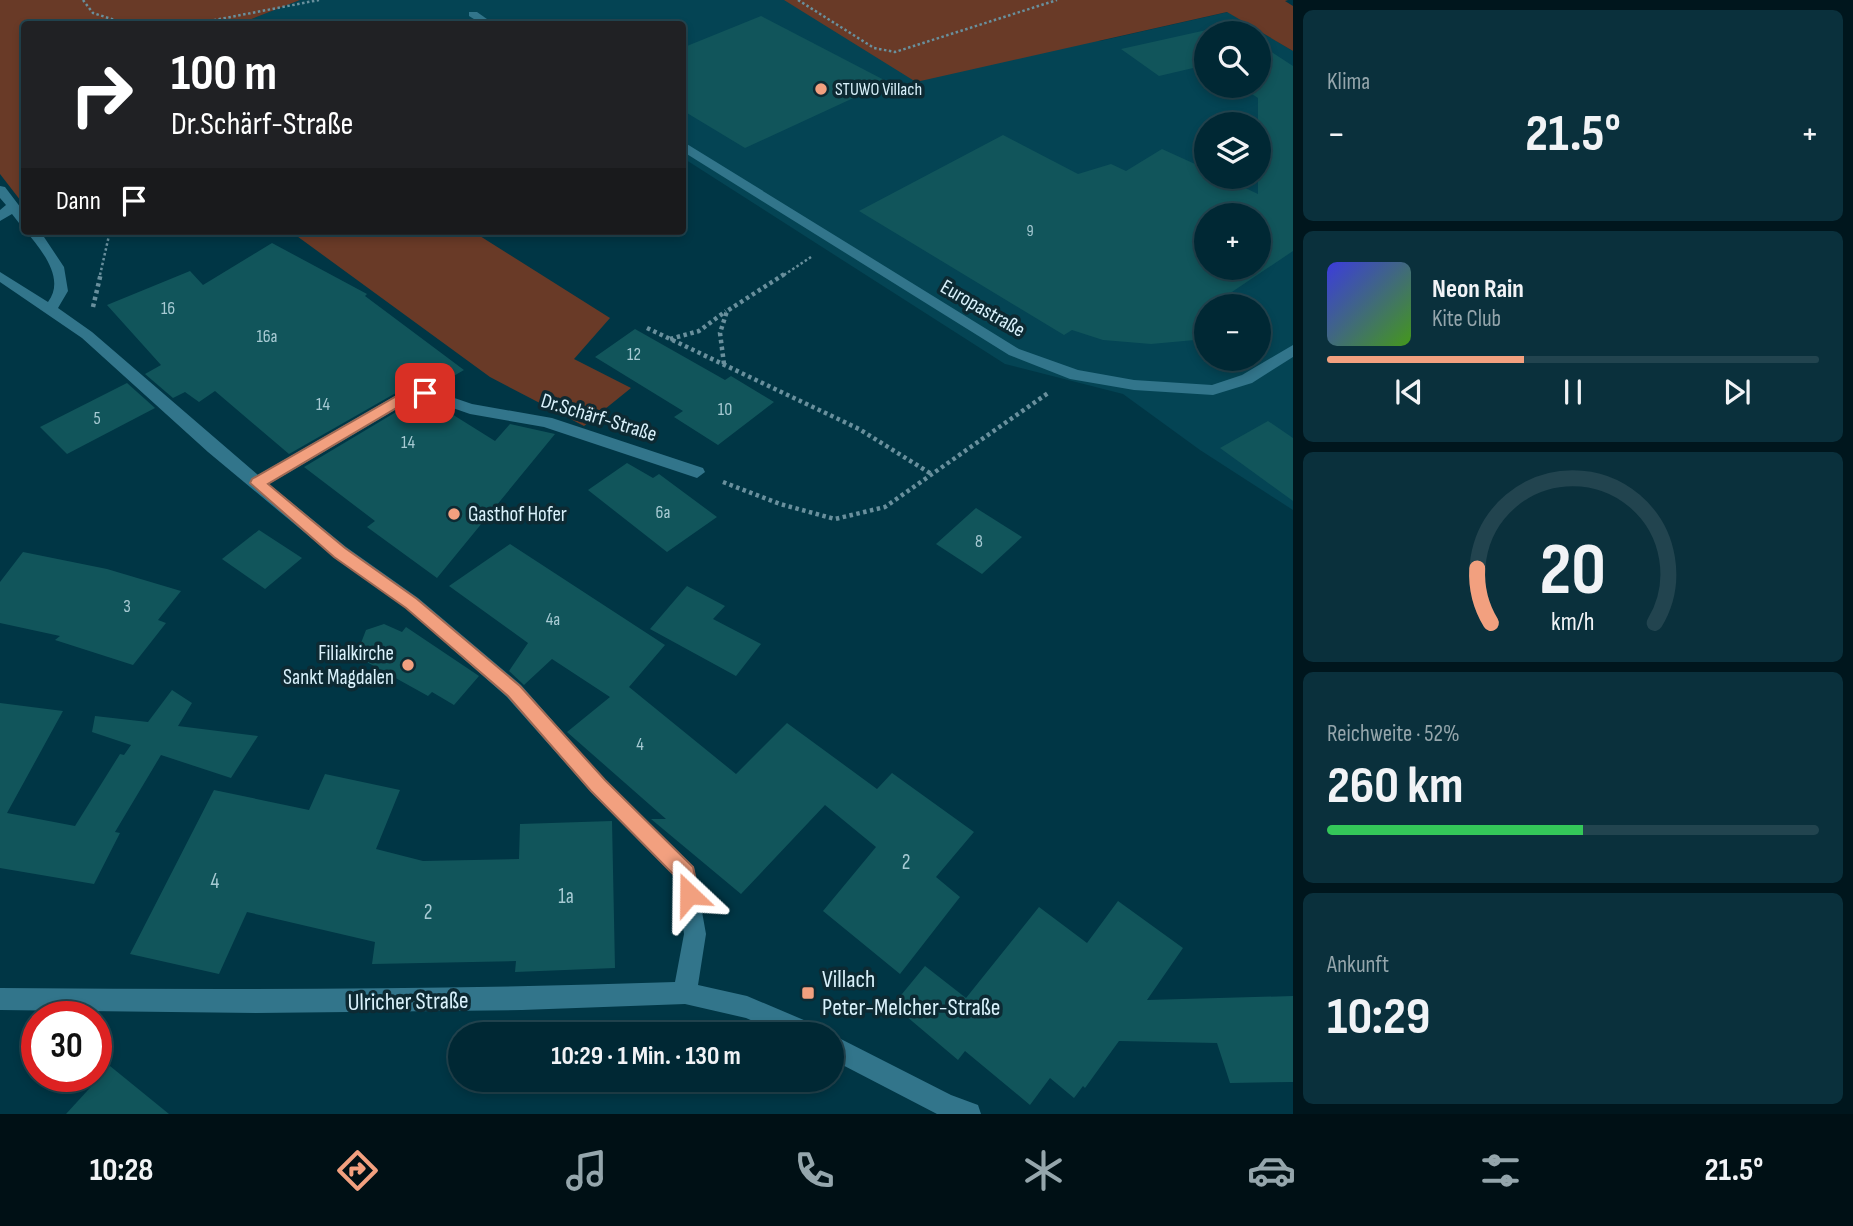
<!DOCTYPE html>
<html lang="de">
<meta charset="utf-8">
<style>
:root{--surface:#002834;--page:#0a303c;--text:#f1f3f6;--muted:#95a6ac;--line:#22444f;--accent:#f2a07f}
body{margin:0;font-family:"Sofia Sans Condensed",sans-serif;background:var(--page);color:var(--text);height:100vh;display:flex;flex-direction:column;font-size:26px;white-space:nowrap}
*{box-sizing:border-box;margin:0}
p{font-size:23px;color:var(--muted)}
.icon{flex:none;width:38px;height:38px;fill:none;stroke:currentColor;stroke-width:2;stroke-linecap:round;stroke-linejoin:round}
.map{position:relative;flex:1;overflow:hidden}
.panel{display:flex;flex-direction:column;gap:10px;padding:10px;background:#00161d;width:560px}
.panel>*{flex:none}
.hud{position:absolute;left:21px;top:21px;width:665px;height:214px;border-radius:7px;box-shadow:0 4px 10px #0003,0 0 0 2px var(--line);background:#202124;color:#fff;overflow:hidden}
.buttons{position:absolute;left:1194px;top:21px;display:grid;gap:14px}
.buttons a{display:grid;place-items:center;width:77px;height:77px;border-radius:50%;background:var(--surface);box-shadow:0 4px 10px #0003,0 0 0 2px var(--line);font-size:35px}
.speed{position:absolute;left:21px;top:1001px;display:flex;gap:14px;font-size:35px;font-weight:700;text-align:center}
.speed>*{display:grid;place-content:center;width:91px;height:91px;border-radius:50%;background:var(--surface);box-shadow:0 4px 10px #0003,0 0 0 2px var(--line);line-height:1}
.speed .limit{border:10px solid #d22;background:#fff;color:#111}
.pin{position:absolute;display:grid;place-items:center;width:60px;height:60px;color:#fff;margin:-30px;border-radius:14px;box-shadow:0 4px 10px #0006}
.me{position:absolute;width:77px;margin:-38px;rotate:337deg;stroke-linejoin:round;filter:drop-shadow(0 0 5px #0008)}
.turn{display:flex;align-items:center;gap:24px;height:147px;padding:0 35px;font-size:32px}
.turn .icon{width:91px;height:91px;stroke-width:2.5}
.turn b{display:block;font-size:49px;line-height:60px}
.then{display:flex;align-items:center;height:66px;padding:0 35px;background:#0003;gap:14px;font-size:26px}
.big{font-size:52px;font-weight:700;line-height:1.1}
.panel .widget{flex:1;display:flex;flex-direction:column;justify-content:center;gap:10px;min-width:0;padding:0 24px;border-radius:10px;background:var(--page)}
.panel .dial{align-items:center;gap:0}
.dial svg{height:182px;overflow:visible;fill:none;stroke:var(--line);stroke-width:7;stroke-linecap:round;text-anchor:middle}
.dial text{fill:var(--text);stroke:none}
.song{display:flex;align-items:center;gap:21px}
.cover{width:84px;height:84px;border-radius:10px;background:linear-gradient(135deg,hsl(240 70% 55%),hsl(100 70% 35%))}
.played{height:7px;border-radius:4px;background:linear-gradient(90deg,var(--accent) 40%,var(--line) 40%)}
.keys{display:flex;justify-content:space-around;direction:ltr}
.heat{display:flex;justify-content:space-between;align-items:center;font-size:38px;direction:ltr}
.charge{height:10px;border-radius:5px;background:linear-gradient(90deg,#34c759 52%,var(--line) 0)}
.trip{position:absolute;left:448px;top:1022px;width:396px;height:70px;border-radius:35px;background:var(--surface);box-shadow:0 4px 10px #0003,0 0 0 2px var(--line);font-weight:700;line-height:70px;text-align:center}
.tabs{display:flex;height:112px;justify-content:space-around;align-items:center;background:#001015;color:var(--muted)}
.tabs .icon{width:49px;height:49px}
.tabs .active{color:var(--accent)}
.tabs b{font-size:32px;color:var(--text)}
main{display:flex;flex:1;min-height:0}
.map>svg:first-child{display:block}
.built{fill:#044454;fill-rule:evenodd}
.green{fill:#693a27}
.building{fill:#11555b;fill-rule:evenodd}
.lines{fill:none;stroke-linecap:round;stroke-linejoin:round}
.path-far1{stroke:#69909d;stroke-width:2.5;stroke-dasharray:2.5 2.5;stroke-linecap:butt}
.path{stroke:#69909d;stroke-width:4.5;stroke-dasharray:3.5 3.5;stroke-linecap:butt}
.minor{fill:#32758b;fill-rule:evenodd}
.route{fill:#f2a07f;stroke:#9d6853;stroke-width:2}
.poi-dot{fill:#f2a07f;stroke:#0d2a33;stroke-width:2.5}
.labels{text-anchor:middle;stroke-width:7;stroke-linejoin:round;paint-order:stroke}
.far-number-label{font-size:16px;fill:#a7cad3}
.far-poi-label{font-size:18px;fill:#d9f1fb;stroke:#0d2a33;text-anchor:start}
.number-label{font-size:18px;fill:#a7cad3}
.street-label{font-size:21px;fill:#d9f1fb;stroke:#0d2a33}
.poi-label{font-size:21px;fill:#d9f1fb;stroke:#0d2a33;text-anchor:start}
.near-number-label{font-size:21px;fill:#a7cad3}
.near-poi-label{font-size:24px;fill:#d9f1fb;stroke:#0d2a33;text-anchor:start}
.near-street-label{font-size:24px;fill:#d9f1fb;stroke:#0d2a33}
</style>
<main>
<div class="map">
<svg width="1293" height="1114" viewBox="0 0 1293 1114">
<rect width="100%" height="100%" fill="#003645"/>
<path class="built" d="M300,0H798L1100,41L1228,12L1293,51V510L1200,450L1123,394L1005,364L683,158L682,24H239ZM1206,33H1258V86H1206ZM1206,124H1258V177H1206ZM1206,215H1258V268H1206ZM1206,306H1258V359H1206Z"/>
<g class="green">
<polygon points="0,0 300,0 239,24 24,24 24,205 0,174"/>
<polygon points="784,0 1288,0 1285,1 1293,6 1293,51 1227,12 916,82"/>
<polygon points="290,231 472,231 610,318 574,359 631,388 584,426 490,377"/>
</g>
<g class="building">
<polygon points="761,16 888,82 745,148 682,110 682,48"/>
<polygon points="1229,25 1243,33 1206,33 1206,65 1159,76 1121,49"/>
<path d="M1258,43L1293,66V251L1211,306H1206V339L1151,344L1103,340L1072,330L1064,335L859,211L1003,135L1078,174L1111,164L1126,171L1162,149L1206,169V177H1222L1258,194V98L1240,86H1258ZM1206,215H1258V268H1206Z"/>
<polygon points="272,243 367,294 365,296 464,370 433,388 424,385 394,394 289,454 215,391 199,402 185,392 173,398 145,374 161,365 107,305 190,271 203,285"/>
<polygon points="635,329 725,380 731,376 774,402 718,445 674,417 683,411 595,357"/>
<polygon points="127,383 155,408 67,454 40,427"/>
<polygon points="424,401 439,406 495,441 510,424 555,434 437,578 367,527 375,521 304,467 406,406"/>
<polygon points="1268,421 1293,438 1293,501 1220,448"/>
<polygon points="627,463 653,478 659,474 717,517 667,552 588,490"/>
<polygon points="976,508 1022,537 982,574 936,544"/>
<polygon points="259,530 302,558 265,589 222,559"/>
<polygon points="510,544 665,645 629,687 736,774 787,723 877,789 892,773 974,832 936,877 960,897 900,974 823,911 876,847 825,805 741,894 651,819 666,819 567,732 610,697 552,659 524,685 509,671 528,643 449,586"/>
<polygon points="23,552 107,569 181,591 158,620 166,623 133,665 55,640 60,636 0,623 0,582"/>
<polygon points="687,586 725,606 713,619 761,644 736,676 650,629"/>
<polygon points="384,624 402,632 406,627 479,676 454,705 432,692 428,696 356,656 366,630"/>
<polygon points="172,690 192,703 178,726 258,736 231,778 161,755 115,832 120,833 94,884 0,868 0,703 63,711 7,813 75,826 120,754 124,755 131,745 92,732 95,716 148,722"/>
<polygon points="325,774 400,790 376,849 423,861 519,859 520,824 612,821 615,968 515,972 516,961 372,964 375,942 247,912 219,974 130,954 214,790 309,810"/>
<polygon points="1118,901 1183,948 1147,1000 1293,996 1293,1082 1230,1083 1217,1043 1119,1041 1085,1088 1083,1086 1074,1098 1050,1078 1030,1105 965,1051 958,1060 893,1005 925,966 966,998 1039,907 1087,943"/>
<polygon points="110,1066 169,1114 66,1114"/>
</g>
<g class="lines">
<g class="path-far1">
<polyline points="83,0 93,13 127,24"/>
<polyline points="798,0 874,48 895,52 1057,0"/>
<polyline points="194,24 319,0"/>
<polyline points="100,275 110,231"/>
<polyline points="784,275 811,257"/>
</g>
<g class="path">
<polyline points="93,307 101,273"/>
<polyline points="647,328 859,429 933,475"/>
<polyline points="670,339 699,331 726,311"/>
<polyline points="724,364 720,333 727,311 786,273"/>
<polyline points="723,482 780,504 835,519 885,507 1048,393"/>
</g>
<g class="minor">
<polygon points="469,12 477,12 494,24 482,24 469,16"/>
<polygon points="682,141 1019,349 1078,370 1134,380 1212,385 1242,375 1293,345 1293,357 1252,383 1213,395 1134,390 1070,379 1009,355 682,151"/>
<polygon points="0,186 5,187 24,212 24,224 19,223 12,214 0,221 0,210 6,205 0,198"/>
<path d="M26,231H40L64,267L68,291L58,308L92,332L258,475L395,396L425,388L472,404L552,418L703,468L705,472L697,478L544,427L470,414L424,398L405,404L269,484L346,547L418,598L521,685L605,780L694,867L706,934L698,985L747,996L818,1026L822,1034H783L746,1018L685,1004L522,1010L256,1013L0,1010V988C225,990 450,990 675,982L684,934L676,878L591,792L507,697L406,608L334,557L208,452L82,338L0,282V272L48,302C66,278 41,250 26,231Z"/>
<polygon points="831,1034 951,1095 978,1105 981,1114 937,1114 831,1059"/>
</g>
</g>
<polygon class="route" points="425,388 432,393 430,396 405,403 268,484 345,548 417,599 520,686 605,780 693,867 699,894 696,900 689,903 682,900 677,878 591,791 508,696 406,608 334,557 250,483 252,479 395,397"/>
<g class="poi-dot">
<circle cx="821" cy="89" r="7"/>
<circle cx="454" cy="514" r="7"/>
<circle cx="408" cy="665" r="7"/>
<rect x="801" y="986" width="14" height="14" rx="3.5"/>
</g>
<g class="labels">
<g class="far-number-label">
<text x="1030" y="236">9</text>
</g>
<g class="far-poi-label">
<text x="835" y="95">STUWO Villach</text>
</g>
<g class="number-label">
<text x="168" y="314">16</text>
<text x="267" y="342">16a</text>
<text x="634" y="360">12</text>
<text x="323" y="410">14</text>
<text x="725" y="415">10</text>
<text x="97" y="424">5</text>
<text x="408" y="448">14</text>
<text x="663" y="518">6a</text>
<text x="979" y="547">8</text>
<text x="127" y="612">3</text>
<text x="553" y="625">4a</text>
<text x="640" y="750">4</text>
</g>
<g class="street-label">
<text transform="translate(983 308) rotate(30)" y="7">Europastraße</text>
<text transform="translate(599 417) rotate(17)" y="7">Dr.Schärf-Straße</text>
</g>
<g class="poi-label">
<text x="468" y="521">Gasthof Hofer</text>
<text x="394" y="660" text-anchor="end">Filialkirche<tspan x="394" dy="24">Sankt Magdalen</tspan></text>
</g>
<g class="near-number-label">
<text x="906" y="869">2</text>
<text x="215" y="888">4</text>
<text x="566" y="903">1a</text>
<text x="428" y="919">2</text>
</g>
<g class="near-poi-label">
<text x="822" y="987">Villach<tspan x="822" dy="28">Peter-Melcher-Straße</tspan></text>
</g>
<g class="near-street-label">
<text transform="translate(408 1001) rotate(-1)" y="8">Ulricher Straße</text>
</g>
</g>
</svg>
<div class="buttons">
<a><svg class="icon" aria-label="search" viewBox="0 0 24 24"><circle cx="10" cy="10" r="6"/><path d="M15 15l6 6"/></svg></a>
<a><svg class="icon" aria-label="layers" viewBox="0 0 24 24"><path d="M12 4l9 5-9 5-9-5zM3 14l9 5 9-5"/></svg></a>
<a>+</a>
<a>−</a>
</div>
<div class="speed"><div class="limit">30</div></div>
<div class="pin" style="left:425px;top:393px;background:#d93025"><svg class="icon" aria-label="arrive" viewBox="0 0 24 24"><path d="M6 21V4h12l-3 4 3 4H6"/></svg></div>
<svg class="me" style="left:689px;top:894px" viewBox="-20 -20 40 40"><path d="M0-17L14 15 0 8-14 15z" fill="#f2a07f" stroke="#fff" stroke-width="4"/></svg>
<div class="trip">10:29 · 1 Min. · 130 m</div>
<div class="hud">
<div class="turn"><svg class="icon" aria-label="right" viewBox="0 0 24 24"><path d="M7 20v-9h11M14 6l5 5-5 5"/></svg><div><b>100 m</b>Dr.Schärf-Straße</div></div>
<div class="then">Dann<svg class="icon" aria-label="arrive" viewBox="0 0 24 24"><path d="M6 21V4h12l-3 4 3 4H6"/></svg></div>
</div>
</div>
<section class="panel">
<div class="widget"><p>Klima</p>
<div class="heat"><a>−</a><b class="big">21.5°</b><a>+</a></div>
</div>
<div class="widget">
<div class="song"><i class="cover"></i><div><b>Neon Rain</b><p>Kite Club</p></div></div>
<div class="played"></div>
<div class="keys"><svg class="icon" aria-label="previous" viewBox="0 0 24 24"><path d="M18 5L8 12l10 7zM5 5v14"/></svg><svg class="icon" aria-label="pause" viewBox="0 0 24 24"><path d="M8 5v14M16 5v14"/></svg><svg class="icon" aria-label="next" viewBox="0 0 24 24"><path d="M6 5l10 7-10 7zM19 5v14"/></svg></div>
</div>
<div class="widget dial"><svg viewBox="0 0 100 80">
<path d="M14 69A42 42 0 1 1 86 69"/>
<path d="M14 69A42 42 0 0 1 8 45" stroke="#f2a07f"/>
<text x="50" y="56" font-size="32" font-weight="700">20</text>
<text x="50" y="72" font-size="11">km/h</text>
</svg></div>
<div class="widget"><p>Reichweite · 52%</p><b class="big">260 km</b><div class="charge"></div></div>
<div class="widget"><p>Ankunft</p><b class="big">10:29</b></div>
</section>
</main>
<nav class="tabs">
<b>10:28</b>
<svg class="icon active" aria-label="directions" viewBox="0 0 24 24"><path d="M12 3l9 9-9 9-9-9zM9 14v-3h6M13 9l2 2-2 2"/></svg>
<svg class="icon" aria-label="music" viewBox="0 0 24 24"><path d="M9 18V5l10-2v13"/><circle cx="6" cy="18" r="3"/><circle cx="16" cy="16" r="3"/></svg>
<svg class="icon" aria-label="phone" viewBox="0 0 24 24"><path d="M5 4h4l2 5-3 2q2 4 5 5l2-3 5 2v4C11 20 4 13 5 4z"/></svg>
<svg class="icon" aria-label="climate" viewBox="0 0 24 24"><path d="M12 3v18M4 7l16 10M4 17L20 7"/></svg>
<svg class="icon" aria-label="car" viewBox="0 0 24 24"><path d="M5 17H2v-5l4-1 3-4h7l3 4 3 1v5h-3M9 17h6M6 11h13"/><circle cx="7" cy="17" r="2"/><circle cx="17" cy="17" r="2"/></svg>
<svg class="icon" aria-label="filters" viewBox="0 0 24 24"><path d="M4 7h16M4 17h16"/><circle cx="9" cy="7" r="2"/><circle cx="15" cy="17" r="2"/></svg>
<b>21.5°</b>
</nav>
